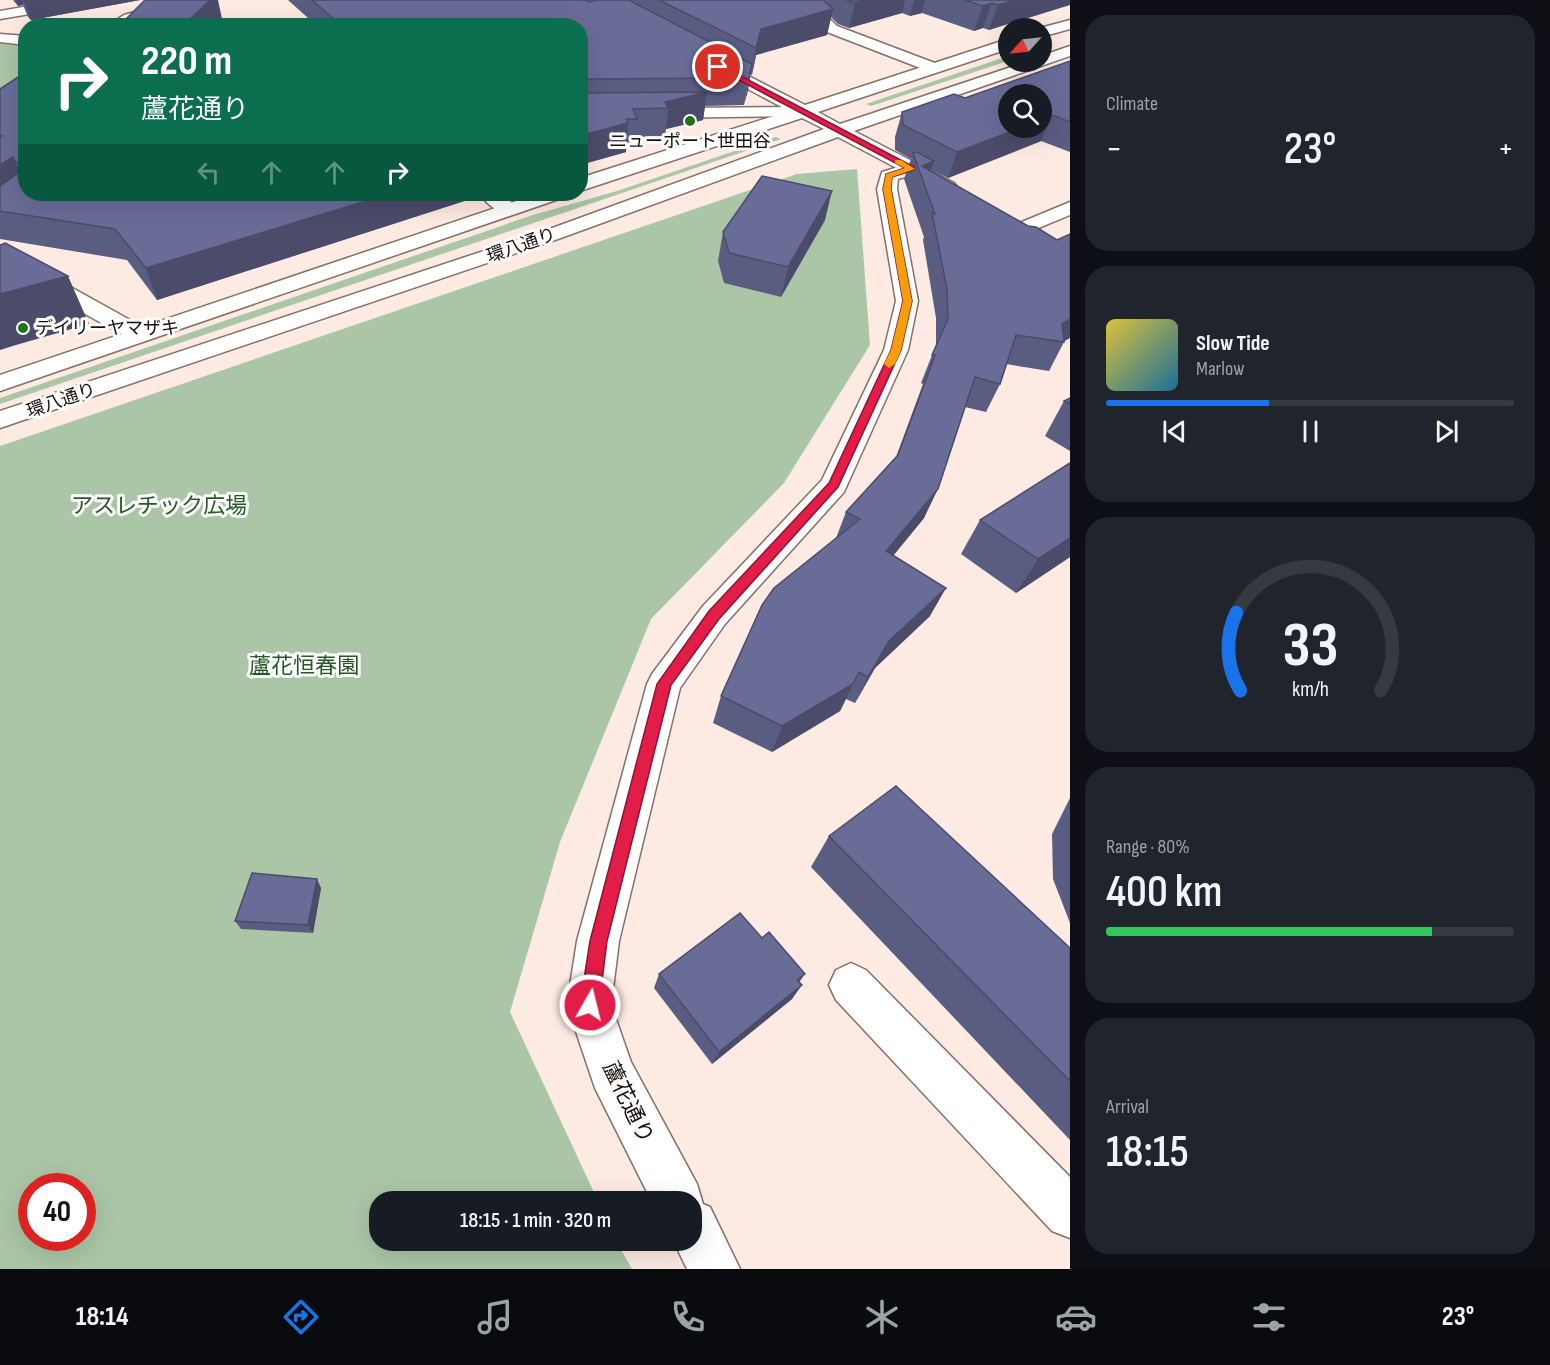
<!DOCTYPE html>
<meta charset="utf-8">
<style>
:root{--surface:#171b24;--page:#20242c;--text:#f1f3f6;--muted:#9ea1a6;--line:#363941;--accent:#1a73e8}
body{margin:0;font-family:"Sofia Sans Condensed","Noto Sans JP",sans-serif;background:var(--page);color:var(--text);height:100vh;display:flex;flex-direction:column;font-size:22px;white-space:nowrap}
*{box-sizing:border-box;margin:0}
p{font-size:20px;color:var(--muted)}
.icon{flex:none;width:33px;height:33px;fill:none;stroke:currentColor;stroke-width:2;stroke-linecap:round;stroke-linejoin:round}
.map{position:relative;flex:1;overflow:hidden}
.drawer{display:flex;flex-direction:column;gap:15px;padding:15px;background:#0d0f14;width:480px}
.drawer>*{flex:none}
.guide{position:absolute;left:18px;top:18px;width:570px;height:183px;border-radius:24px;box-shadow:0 6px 24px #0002;background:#0b6e4f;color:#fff;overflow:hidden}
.needle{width:39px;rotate:243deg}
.buttons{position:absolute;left:998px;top:18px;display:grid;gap:12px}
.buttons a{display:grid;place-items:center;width:54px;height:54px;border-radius:50%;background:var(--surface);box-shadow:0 6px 24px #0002;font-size:30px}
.speed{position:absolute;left:18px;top:1173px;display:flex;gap:12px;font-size:30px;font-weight:700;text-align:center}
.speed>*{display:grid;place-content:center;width:78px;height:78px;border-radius:50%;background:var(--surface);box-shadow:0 6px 24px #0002;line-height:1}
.speed .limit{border:9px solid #d22;background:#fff;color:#111}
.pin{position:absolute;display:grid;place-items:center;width:51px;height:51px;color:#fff;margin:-26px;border:3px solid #fff;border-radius:50%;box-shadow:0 2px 6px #0007}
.me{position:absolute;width:66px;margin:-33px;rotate:8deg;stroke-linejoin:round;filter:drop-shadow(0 0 4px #0008)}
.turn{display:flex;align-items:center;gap:21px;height:126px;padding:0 24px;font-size:27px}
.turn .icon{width:78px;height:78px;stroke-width:2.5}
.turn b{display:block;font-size:42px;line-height:51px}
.lanes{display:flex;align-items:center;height:57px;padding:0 24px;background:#0003;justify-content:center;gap:30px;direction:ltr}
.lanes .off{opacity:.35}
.big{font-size:45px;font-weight:600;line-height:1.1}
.drawer .widget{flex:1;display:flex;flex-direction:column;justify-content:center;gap:9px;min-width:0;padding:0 21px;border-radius:24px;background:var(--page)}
.drawer .dial{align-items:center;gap:0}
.dial svg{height:156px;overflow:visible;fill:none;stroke:var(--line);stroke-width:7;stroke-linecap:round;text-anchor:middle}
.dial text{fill:var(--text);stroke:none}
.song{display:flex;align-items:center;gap:18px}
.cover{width:72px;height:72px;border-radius:9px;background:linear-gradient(135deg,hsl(50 70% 55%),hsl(200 70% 35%))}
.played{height:6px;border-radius:3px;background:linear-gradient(90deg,var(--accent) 40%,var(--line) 40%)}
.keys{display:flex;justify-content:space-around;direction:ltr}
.heat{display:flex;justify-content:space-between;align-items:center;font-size:33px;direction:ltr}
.charge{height:9px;border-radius:4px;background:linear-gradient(90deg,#34c759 80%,var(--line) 0)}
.trip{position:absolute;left:369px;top:1191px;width:333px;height:60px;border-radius:24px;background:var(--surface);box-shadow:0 6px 24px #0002;font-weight:600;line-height:60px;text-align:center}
.tab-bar{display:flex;height:96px;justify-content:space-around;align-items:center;background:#090b0e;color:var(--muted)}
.tab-bar .icon{width:42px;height:42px}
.tab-bar .selected{color:var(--accent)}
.tab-bar b{font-size:27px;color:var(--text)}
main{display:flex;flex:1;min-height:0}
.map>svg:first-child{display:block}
.green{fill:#aac6a6;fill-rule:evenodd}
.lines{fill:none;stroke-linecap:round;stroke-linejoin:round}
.minor-casing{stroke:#857067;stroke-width:3}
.major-casing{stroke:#857067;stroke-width:3}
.minor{fill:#fff;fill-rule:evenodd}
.major{fill:#fff;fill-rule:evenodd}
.wall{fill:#5a5d82}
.shaded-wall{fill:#4a4c6a}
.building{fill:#696c97;stroke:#4a4c6a;stroke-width:1.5}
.route{fill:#e11d48;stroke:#92132f;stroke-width:1.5}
.slow{fill:#f59e0b}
.poi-dot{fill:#237118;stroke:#fcfcfc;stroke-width:2}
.labels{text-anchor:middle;stroke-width:6;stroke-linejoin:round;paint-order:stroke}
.far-poi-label{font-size:18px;fill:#18100d;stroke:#fcfcfc}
.far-street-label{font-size:18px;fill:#18100d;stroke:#fcfcfc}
.park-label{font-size:22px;fill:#285924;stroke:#fcfcfc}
.street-label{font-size:22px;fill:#18100d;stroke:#fcfcfc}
</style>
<main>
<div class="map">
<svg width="1070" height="1269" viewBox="0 0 1070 1269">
<rect width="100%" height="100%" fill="#fdeae2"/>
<g class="green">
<polygon points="0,43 25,46 25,94 0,111"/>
<polygon points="1008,56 1008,61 871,106 866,104"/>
<polygon points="776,137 781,139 0,404 0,398 533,215 617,191"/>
<path d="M857,169L870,345L784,483L651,619L560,842L510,1012L598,1201L380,1202V1240L616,1241L632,1269H0V446L797,174ZM32,1186H82V1238H32Z"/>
</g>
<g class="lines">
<defs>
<g id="minor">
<polygon points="64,0 96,0 89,4 0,19 0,11"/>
<polygon points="177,0 195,0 196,2 194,5 134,21 126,26 107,26 124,15"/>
<polygon points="795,0 810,0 837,26 940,65 942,68 940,71 928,71 827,32"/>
<polygon points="0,34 26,36 26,45 0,42"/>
<polygon points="802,107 808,108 811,112 808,116 580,119 580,109"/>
<polygon points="911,163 918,165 920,169 918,173 898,179 897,189 918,301 908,350 844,492 725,624 680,688 619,941 611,1005 631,1062 697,1184 703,1204 710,1207 740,1269 687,1269 673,1240 692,1240 692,1202 652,1202 595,1088 567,1005 577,941 647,684 652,674 703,606 822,480 884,350 896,301 877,189 882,172"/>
<path d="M486,194H504V196L519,209L516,213C503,216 491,208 483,198Z"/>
<polygon points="1070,202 1070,215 1024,234 1017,232 1014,228 1017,224"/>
<polygon points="0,254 40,270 148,330 152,335 148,340 140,342 132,340 24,280 0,269"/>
<polygon points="851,963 866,970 1070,1177 1070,1238 1052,1231 836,1000 829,985 836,970"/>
</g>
<g id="major">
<polygon points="1070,20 1070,29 1041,37 1040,28"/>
<polygon points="1008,39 1008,49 818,112 840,124 1026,62 1041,62 1041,56 1070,46 1070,56 854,131 954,183 957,187 954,191 940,191 838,137 558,239 0,428 0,411 544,231 824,129 802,118 580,191 580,178 789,111 703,65 701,62 703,59 715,59 805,105"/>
<polygon points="537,194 565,194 562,198 0,391 0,375"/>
</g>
</defs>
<use href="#minor" class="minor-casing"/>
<use href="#major" class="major-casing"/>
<use href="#minor" class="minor"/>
<use href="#major" class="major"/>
</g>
<g class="wall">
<polygon points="13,0 140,0 31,20 28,17 23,5 18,6"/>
<polygon points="288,0 1070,0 989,30 983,28 974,31 922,13 910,16 902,13 849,28 838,24 831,17 827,35 756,55 752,75 750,74 744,105 705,106 703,120 666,129 665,136 636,137 635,147 626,148 626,152 580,165 580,26 317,26"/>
<polygon points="1070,61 1070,152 1041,141 948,178 931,170 931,171 1064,342 1049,371 1006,364 1000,384 986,412 965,407 924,518 893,556 930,616 875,668 855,703 846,699 840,711 772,752 713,723 721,696 836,538 846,512 896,457 923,384 921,383 936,345 936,318 923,240 924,237 904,179 911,159 895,150 895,137 902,112 965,98"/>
<polygon points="26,72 26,194 483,195 157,300 127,260 0,239 0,89"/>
<polygon points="825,220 781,297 724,283 718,261 723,232"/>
<polygon points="1070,398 1070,451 1045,436 1064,401"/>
<polygon points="980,520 1070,557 1016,593 961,554"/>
<polygon points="1070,798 1070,923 1053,879 1052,834"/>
<polygon points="829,836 1070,948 1070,1140 811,867"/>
<polygon points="321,888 313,933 241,929 235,921"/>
<polygon points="659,974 799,982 792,999 712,1064 654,988"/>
</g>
<g class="shaded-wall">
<polygon points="16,0 22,0 23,5 18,6"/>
<polygon points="23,0 140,0 31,20"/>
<polygon points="210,0 218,0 222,19 216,26 183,26"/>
<polygon points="866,0 905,0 902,13 849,28 855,3"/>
<polygon points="914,0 925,0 922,13 910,16"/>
<polygon points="1015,0 1070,0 1070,5 989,30 998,5"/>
<polygon points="992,3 983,28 974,31 983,6"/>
<polygon points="833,9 827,35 756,55 752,75 756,48 761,29"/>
<polygon points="752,64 748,91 744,105 749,78"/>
<polygon points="707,92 703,120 666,129 668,108 665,102"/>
<polygon points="1052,115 1041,141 948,178 957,152 1020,128 1041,128 1041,119"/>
<polygon points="628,123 626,152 580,165 580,136"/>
<polygon points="13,157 26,185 0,202 0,165"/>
<polygon points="934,161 925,188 922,166"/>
<polygon points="832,191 825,220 781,297 788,267"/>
<polygon points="389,194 484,194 483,195 157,300 146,268"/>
<polygon points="68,276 89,324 16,345 0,350 0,294"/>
<polygon points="1070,319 1070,338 1063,342 1062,324"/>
<polygon points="938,489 924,518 873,580 886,551"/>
<polygon points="1070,538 1070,557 1016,593 1038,559"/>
<polygon points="946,588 930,616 875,668 855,703 868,677 889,641"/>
<polygon points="859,672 840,711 772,752 782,726"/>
<polygon points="317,879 321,888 313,933 308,925"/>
<polygon points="805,974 795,988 797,980"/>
<polygon points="802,985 792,999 712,1064 719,1052"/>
</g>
<g class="building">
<polygon points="145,0 210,0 183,26 119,26"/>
<polygon points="312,0 585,0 590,2 597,0 629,0 752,64 749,78 581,79 580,82 580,26 330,26 337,22"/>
<polygon points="659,0 823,0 833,9 761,29 756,48"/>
<polygon points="846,0 866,0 855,3"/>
<polygon points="965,0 1015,0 998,5 992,3 983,6"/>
<polygon points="1070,61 1070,122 1052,115 1041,119 1041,94 1008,94 1008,128 1020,128 957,152 903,125 902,112 954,94 965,98"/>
<polygon points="26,72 26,162 15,162 13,157 0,165 0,138 2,136 0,136 0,89"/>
<polygon points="707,92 665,102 668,108 633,109 637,119 626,119 628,123 580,136 580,93"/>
<polygon points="917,152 934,161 922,166 1028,226 1036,227 1057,240 1070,234 1070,319 1062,324 1064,342 1016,335 1000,384 975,377 938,489 886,551 946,588 889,641 868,677 859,672 853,684 782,726 721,696 762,605 774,588 860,519 846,512 898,455 935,355 932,355 948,319 947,289 932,213 935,214 913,153"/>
<polygon points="26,168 26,194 389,194 146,268 115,229 0,211 0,186"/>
<polygon points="762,176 832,191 788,267 729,253 723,232"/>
<polygon points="5,243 68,276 0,294 0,245"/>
<polygon points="1070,398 1070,404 1064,401"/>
<polygon points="1070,463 1070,538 1038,559 980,520"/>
<polygon points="896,786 1070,948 1070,1081 829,836"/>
<polygon points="252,873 317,879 308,925 235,921"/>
<polygon points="740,913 762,938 769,932 805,974 797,980 802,985 719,1052 659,974"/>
</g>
<polygon class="route" points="716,65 720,65 914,167 914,170 892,177 891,189 912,301 901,350 838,487 719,619 671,685 607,941 599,1005 596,1011 590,1014 583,1011 580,1005 590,941 657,684 709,611 829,483 891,350 903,301 883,189 886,174 905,168 716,68"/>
<polygon class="slow" points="895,160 901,160 915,169 892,177 891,189 912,301 901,350 895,364 889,368 884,364 891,350 903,301 883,189 886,174 905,168 895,163"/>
<g class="poi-dot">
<circle cx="690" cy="121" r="6"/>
<circle cx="23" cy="328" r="6"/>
</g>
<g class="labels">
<g class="far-poi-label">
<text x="690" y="147">ニューポート世田谷</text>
<text x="35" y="334" text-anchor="start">デイリーヤマザキ</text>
</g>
<g class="far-street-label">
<text transform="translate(521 245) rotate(-19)" y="6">環八通り</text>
<text transform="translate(61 400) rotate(-19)" y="6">環八通り</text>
</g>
<g class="park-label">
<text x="159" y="513">アスレチック広場</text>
<text x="304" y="673">蘆花恒春園</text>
</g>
<g class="street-label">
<text transform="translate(629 1102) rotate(64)" y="8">蘆花通り</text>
</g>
</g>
</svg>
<div class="buttons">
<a><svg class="needle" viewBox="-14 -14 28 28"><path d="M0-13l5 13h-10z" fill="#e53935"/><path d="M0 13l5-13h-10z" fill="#9ea1a6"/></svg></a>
<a><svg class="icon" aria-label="search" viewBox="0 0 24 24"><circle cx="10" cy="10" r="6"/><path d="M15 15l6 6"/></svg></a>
</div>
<div class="speed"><div class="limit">40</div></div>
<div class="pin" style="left:718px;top:67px;background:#d93025"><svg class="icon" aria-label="arrive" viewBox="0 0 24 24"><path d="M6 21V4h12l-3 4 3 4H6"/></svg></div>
<svg class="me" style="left:590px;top:1005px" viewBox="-20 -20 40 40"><circle r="17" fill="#e11d48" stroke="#fff" stroke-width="3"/><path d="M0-11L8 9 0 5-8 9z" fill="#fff"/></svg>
<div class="trip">18:15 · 1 min · 320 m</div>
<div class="guide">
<div class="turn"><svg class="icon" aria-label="right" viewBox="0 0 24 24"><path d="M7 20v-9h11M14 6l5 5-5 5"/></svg><div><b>220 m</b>蘆花通り</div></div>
<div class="lanes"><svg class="icon off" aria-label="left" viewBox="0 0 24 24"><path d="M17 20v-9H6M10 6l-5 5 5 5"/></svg><svg class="icon off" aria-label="ahead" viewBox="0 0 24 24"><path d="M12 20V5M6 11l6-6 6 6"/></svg><svg class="icon off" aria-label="ahead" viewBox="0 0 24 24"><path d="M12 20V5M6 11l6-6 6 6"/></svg><svg class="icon" aria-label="right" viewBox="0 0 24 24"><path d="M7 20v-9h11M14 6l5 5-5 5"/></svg></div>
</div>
</div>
<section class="drawer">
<div class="widget"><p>Climate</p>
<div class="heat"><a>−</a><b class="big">23°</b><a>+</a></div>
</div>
<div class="widget">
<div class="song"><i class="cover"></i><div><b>Slow Tide</b><p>Marlow</p></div></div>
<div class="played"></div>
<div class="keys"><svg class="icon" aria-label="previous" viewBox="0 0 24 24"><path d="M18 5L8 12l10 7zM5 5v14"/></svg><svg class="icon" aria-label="pause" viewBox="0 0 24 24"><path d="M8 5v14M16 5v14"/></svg><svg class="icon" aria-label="next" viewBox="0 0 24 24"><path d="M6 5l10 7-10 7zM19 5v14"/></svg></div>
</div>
<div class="widget dial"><svg viewBox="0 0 100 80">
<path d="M14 69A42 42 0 1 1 86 69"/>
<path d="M14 69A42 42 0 0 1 12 29" stroke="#1a73e8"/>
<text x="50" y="56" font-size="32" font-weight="700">33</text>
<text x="50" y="72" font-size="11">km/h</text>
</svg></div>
<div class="widget"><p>Range · 80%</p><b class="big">400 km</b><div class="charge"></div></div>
<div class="widget"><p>Arrival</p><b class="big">18:15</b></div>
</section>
</main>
<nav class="tab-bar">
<b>18:14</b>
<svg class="icon selected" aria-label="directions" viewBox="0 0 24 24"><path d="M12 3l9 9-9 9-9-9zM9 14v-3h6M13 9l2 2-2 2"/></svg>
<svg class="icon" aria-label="music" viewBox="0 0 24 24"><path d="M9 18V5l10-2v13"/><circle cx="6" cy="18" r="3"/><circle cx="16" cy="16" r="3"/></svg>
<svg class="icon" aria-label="phone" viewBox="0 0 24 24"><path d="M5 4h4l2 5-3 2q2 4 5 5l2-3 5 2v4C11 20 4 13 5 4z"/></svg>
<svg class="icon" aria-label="climate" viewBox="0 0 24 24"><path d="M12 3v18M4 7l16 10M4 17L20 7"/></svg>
<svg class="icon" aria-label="car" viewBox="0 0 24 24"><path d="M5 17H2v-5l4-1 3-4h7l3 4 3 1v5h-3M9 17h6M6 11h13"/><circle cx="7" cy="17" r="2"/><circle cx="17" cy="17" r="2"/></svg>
<svg class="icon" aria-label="filters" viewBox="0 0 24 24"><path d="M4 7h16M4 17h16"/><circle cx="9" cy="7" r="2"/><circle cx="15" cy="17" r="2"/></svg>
<b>23°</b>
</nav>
